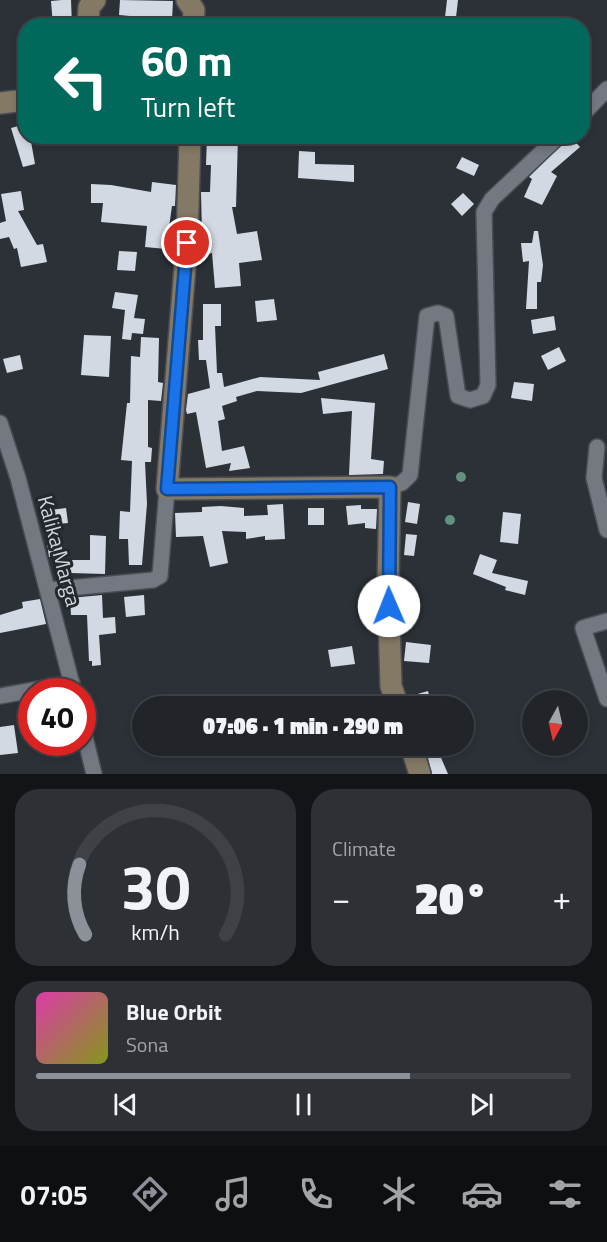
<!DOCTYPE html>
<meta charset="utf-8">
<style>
:root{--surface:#21252a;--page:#2d3136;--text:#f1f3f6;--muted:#a2a5a8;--line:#3e4247;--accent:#8c9099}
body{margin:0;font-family:"Titillium Web",sans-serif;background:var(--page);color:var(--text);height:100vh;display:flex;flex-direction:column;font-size:22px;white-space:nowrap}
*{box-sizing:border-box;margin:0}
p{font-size:20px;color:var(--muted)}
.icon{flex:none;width:33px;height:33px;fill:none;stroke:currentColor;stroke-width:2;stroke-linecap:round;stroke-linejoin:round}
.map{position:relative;height:774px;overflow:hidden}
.sheet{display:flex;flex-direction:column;gap:15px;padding:15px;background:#121417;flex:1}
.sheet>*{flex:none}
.banner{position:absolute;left:18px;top:18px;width:572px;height:126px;border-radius:24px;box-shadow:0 3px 9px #0003,0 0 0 2px var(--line);background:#00695c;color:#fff;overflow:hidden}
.needle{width:39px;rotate:188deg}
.fabs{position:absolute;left:522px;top:690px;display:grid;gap:12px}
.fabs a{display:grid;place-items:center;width:66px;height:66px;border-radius:50%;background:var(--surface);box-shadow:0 3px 9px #0003,0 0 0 2px var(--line);font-size:30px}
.speed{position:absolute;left:18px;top:678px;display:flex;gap:12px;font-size:30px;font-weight:700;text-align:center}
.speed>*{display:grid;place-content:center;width:78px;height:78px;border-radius:50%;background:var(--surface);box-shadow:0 3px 9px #0003,0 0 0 2px var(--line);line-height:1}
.speed .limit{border:9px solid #d22;background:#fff;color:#111}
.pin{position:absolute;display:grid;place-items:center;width:51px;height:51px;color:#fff;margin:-26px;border:3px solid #fff;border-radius:50%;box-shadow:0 2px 6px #0007}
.me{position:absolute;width:66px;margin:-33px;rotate:359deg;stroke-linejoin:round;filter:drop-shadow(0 0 4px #0008)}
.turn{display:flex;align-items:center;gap:21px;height:126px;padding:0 24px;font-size:27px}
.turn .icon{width:78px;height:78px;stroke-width:2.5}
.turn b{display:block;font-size:42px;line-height:51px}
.big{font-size:45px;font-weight:800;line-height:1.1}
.sheet .widget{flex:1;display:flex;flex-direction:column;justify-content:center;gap:9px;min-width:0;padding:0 21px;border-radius:24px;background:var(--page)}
.sheet .dial{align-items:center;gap:0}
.dial svg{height:156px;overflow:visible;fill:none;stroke:var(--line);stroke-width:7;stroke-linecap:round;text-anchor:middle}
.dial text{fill:var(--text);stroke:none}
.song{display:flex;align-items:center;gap:18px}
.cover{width:72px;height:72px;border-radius:9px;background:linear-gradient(135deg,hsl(320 70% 55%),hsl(70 70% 35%))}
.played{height:6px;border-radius:3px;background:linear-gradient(90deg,var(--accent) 70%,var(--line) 70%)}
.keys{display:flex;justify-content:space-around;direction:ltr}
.heat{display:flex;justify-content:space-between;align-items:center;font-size:33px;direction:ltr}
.sheet .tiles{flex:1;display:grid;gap:15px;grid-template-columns:1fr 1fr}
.widget:last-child{grid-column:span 2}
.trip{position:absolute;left:132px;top:696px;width:342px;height:60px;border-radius:30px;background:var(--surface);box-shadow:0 3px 9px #0003,0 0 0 2px var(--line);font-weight:800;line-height:60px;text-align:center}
.tab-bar{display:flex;height:96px;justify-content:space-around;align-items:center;background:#0d0f11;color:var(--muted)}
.tab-bar .icon{width:42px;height:42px}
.tab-bar .active{color:var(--accent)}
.tab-bar b{font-size:27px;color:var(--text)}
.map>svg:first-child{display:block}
.building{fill:#d3d9e3}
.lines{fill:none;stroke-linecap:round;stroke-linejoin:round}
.street-casing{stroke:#4a4d53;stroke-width:18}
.secondary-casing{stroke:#4a4d53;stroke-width:24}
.street{stroke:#737881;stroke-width:15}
.secondary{stroke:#837964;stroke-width:21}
.tree{fill:#62917d}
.route-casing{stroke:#114b97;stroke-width:15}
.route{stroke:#1a73e8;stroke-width:10}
.labels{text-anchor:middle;stroke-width:6;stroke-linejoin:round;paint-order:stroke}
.street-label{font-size:21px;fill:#d1d4d9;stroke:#23272e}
</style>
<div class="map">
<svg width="607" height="774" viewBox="0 0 607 774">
<rect width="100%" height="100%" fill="#2c3138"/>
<g class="building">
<polygon points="62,0 71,0 72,26 53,26 51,1"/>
<polygon points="120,0 173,1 172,20 119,15"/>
<polygon points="447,0 458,0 455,26 444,26"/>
<polygon points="26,124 26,136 30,136 35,164 23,167 11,128"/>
<polygon points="207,136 238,136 236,207 232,207 237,234 257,231 262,260 239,263 241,286 215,288 212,253 199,256 202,234 201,192 210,192 211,165 206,165"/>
<polygon points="570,136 580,147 551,172 557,176 542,205 524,197 532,179 529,177"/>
<polygon points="299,151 315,152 315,164 354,165 354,182 298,178"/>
<polygon points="462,157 479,165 474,176 456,168"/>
<polygon points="152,182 176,185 175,206 172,206 166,249 145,247 147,226 101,222 103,203 91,203 91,184 111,185 151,192"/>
<polygon points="21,191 24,210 18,211 37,245 43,244 47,262 21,267 17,248 14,249 9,237 0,239 0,223 6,221 1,194"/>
<polygon points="463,193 474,204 462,216 451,204"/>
<polygon points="534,231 538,231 543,265 541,282 537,282 537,309 526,309 529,261 523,262 521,243 532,243"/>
<polygon points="119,251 137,252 135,271 117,270"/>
<polygon points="115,292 138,295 134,318 145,319 143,334 132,333 131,340 122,339 125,310 112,308"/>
<polygon points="274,299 277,320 257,322 255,301"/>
<polygon points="203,304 221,304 221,326 215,326 217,373 222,373 224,387 260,377 320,380 318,372 384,354 388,369 301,393 257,391 236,397 237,401 222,406 225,419 218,421 222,451 244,446 250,468 229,471 231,463 206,468 196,412 187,414 186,410 188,394 210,388 206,360 199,360 198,340 203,340"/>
<polygon points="554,316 556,330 533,334 531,320"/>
<polygon points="84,335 111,336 109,377 81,375"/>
<polygon points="141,337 159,338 158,382 163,383 161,401 148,400 148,447 152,448 151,462 145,462 147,504 142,565 129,565 128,539 119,539 120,511 130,512 132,461 121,460 127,403 130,403 131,356 140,357"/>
<polygon points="559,347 566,361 548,370 541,356"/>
<polygon points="20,355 23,369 7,373 3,359"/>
<polygon points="514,382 534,384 532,401 511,398"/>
<polygon points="321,398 375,403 371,459 384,461 383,474 349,475 352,411 323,414"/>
<polygon points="408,502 420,504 417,524 405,522"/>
<polygon points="283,504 285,539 265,540 265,536 246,539 246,532 222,531 228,563 210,567 203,536 176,537 175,513 202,512 202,507 221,506 244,508 244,516 268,515 267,505"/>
<polygon points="361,505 361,509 377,509 376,529 365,528 365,523 348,525 346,506"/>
<polygon points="66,508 68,523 58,524 63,554 49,557 43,511"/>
<rect x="308" y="508" width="16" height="17"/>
<polygon points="503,512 521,514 518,544 500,542"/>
<polygon points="406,534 417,535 414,556 404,555"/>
<polygon points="90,535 106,536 105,574 70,573 70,560 90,560"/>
<polygon points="480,554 497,560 492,573 528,581 525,595 505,590 506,587 473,574"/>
<polygon points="102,595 103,618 115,617 116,633 99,635 101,665 92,666 92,661 89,661 87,615 71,615 70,598"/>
<polygon points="144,595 145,615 126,617 124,597"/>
<polygon points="40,599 46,624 0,633 0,615 23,608 22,602"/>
<polygon points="406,642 431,645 429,663 404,661"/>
<polygon points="352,646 355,664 331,667 328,650"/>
<polygon points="428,691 432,706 416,706 414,695"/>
<polygon points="14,725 18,753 0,755 0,727"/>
<polygon points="439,753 448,774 432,774 428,758"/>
</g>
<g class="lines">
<defs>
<g id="street">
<polyline points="582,115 607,89"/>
<polyline points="0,423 18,478 74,692"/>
<polyline points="597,447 594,478 607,530"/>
<polyline points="390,487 402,483 410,475 427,316 438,313 446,316 458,396 470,400 483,396 488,385 484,212 492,199 559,136"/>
<polyline points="48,590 153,580 160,576 167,489"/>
<polyline points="607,621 583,628 607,699"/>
<polyline points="0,696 72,683"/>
<polyline points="82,725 94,774"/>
</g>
<g id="secondary">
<polyline points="187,0 194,10 193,26"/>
<polyline points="88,26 89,7 95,0"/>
<polyline points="0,103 26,100"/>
<polyline points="190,136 187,242 167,489 390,487 388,586 391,686 398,706"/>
<polyline points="411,746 420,774"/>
</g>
</defs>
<use href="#street" class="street-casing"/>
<use href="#secondary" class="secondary-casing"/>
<use href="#street" class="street"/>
<use href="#secondary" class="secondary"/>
</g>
<g class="tree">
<circle cx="461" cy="477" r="5"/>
<circle cx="450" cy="520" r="5"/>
</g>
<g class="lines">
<defs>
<polyline id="route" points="187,243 167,489 390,487 389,606"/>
</defs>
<use href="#route" class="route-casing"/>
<use href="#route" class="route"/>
</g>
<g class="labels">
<g class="street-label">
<text transform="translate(59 551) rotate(75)" y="7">Kalika Marga</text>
</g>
</g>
</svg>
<div class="fabs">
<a><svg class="needle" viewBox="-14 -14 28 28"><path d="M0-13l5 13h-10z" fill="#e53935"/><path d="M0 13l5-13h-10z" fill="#a2a5a8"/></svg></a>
</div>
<div class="speed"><div class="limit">40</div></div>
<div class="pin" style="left:187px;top:243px;background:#d93025"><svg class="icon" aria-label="arrive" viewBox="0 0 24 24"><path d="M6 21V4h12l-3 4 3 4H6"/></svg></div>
<svg class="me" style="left:389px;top:606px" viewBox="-20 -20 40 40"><circle r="19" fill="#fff"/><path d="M0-13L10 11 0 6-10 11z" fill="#1a73e8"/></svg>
<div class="trip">07:06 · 1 min · 290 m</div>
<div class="banner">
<div class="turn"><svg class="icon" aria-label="left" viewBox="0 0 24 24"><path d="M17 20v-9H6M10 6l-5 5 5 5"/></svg><div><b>60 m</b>Turn left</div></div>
</div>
</div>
<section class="sheet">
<div class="tiles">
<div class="widget dial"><svg viewBox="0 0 100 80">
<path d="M14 69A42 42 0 1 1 86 69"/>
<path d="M14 69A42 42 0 0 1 11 33" stroke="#8c9099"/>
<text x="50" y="56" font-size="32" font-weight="700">30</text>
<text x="50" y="72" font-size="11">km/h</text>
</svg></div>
<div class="widget"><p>Climate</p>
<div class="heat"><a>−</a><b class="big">20°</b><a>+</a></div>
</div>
<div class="widget">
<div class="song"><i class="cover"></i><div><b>Blue Orbit</b><p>Sona</p></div></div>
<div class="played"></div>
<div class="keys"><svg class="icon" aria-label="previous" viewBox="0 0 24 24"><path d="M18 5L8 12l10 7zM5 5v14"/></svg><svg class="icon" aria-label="pause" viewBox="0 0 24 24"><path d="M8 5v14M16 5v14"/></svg><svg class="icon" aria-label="next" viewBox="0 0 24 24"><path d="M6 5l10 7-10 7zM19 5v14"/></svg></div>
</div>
</div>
</section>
<nav class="tab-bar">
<b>07:05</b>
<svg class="icon active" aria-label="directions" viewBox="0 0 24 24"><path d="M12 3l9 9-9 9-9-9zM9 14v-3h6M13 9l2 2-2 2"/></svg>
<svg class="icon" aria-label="music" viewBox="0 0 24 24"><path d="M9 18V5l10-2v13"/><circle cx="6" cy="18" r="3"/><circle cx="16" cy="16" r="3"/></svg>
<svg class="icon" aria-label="phone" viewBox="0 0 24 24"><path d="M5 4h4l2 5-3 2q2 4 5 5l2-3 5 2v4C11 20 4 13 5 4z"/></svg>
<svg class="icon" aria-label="climate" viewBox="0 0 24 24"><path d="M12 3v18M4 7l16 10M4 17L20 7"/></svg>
<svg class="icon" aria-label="car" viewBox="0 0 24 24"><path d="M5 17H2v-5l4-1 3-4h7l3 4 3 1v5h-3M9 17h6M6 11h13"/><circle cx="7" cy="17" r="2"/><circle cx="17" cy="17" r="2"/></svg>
<svg class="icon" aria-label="filters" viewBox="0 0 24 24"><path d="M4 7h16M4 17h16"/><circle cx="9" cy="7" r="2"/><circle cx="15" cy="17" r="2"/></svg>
</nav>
